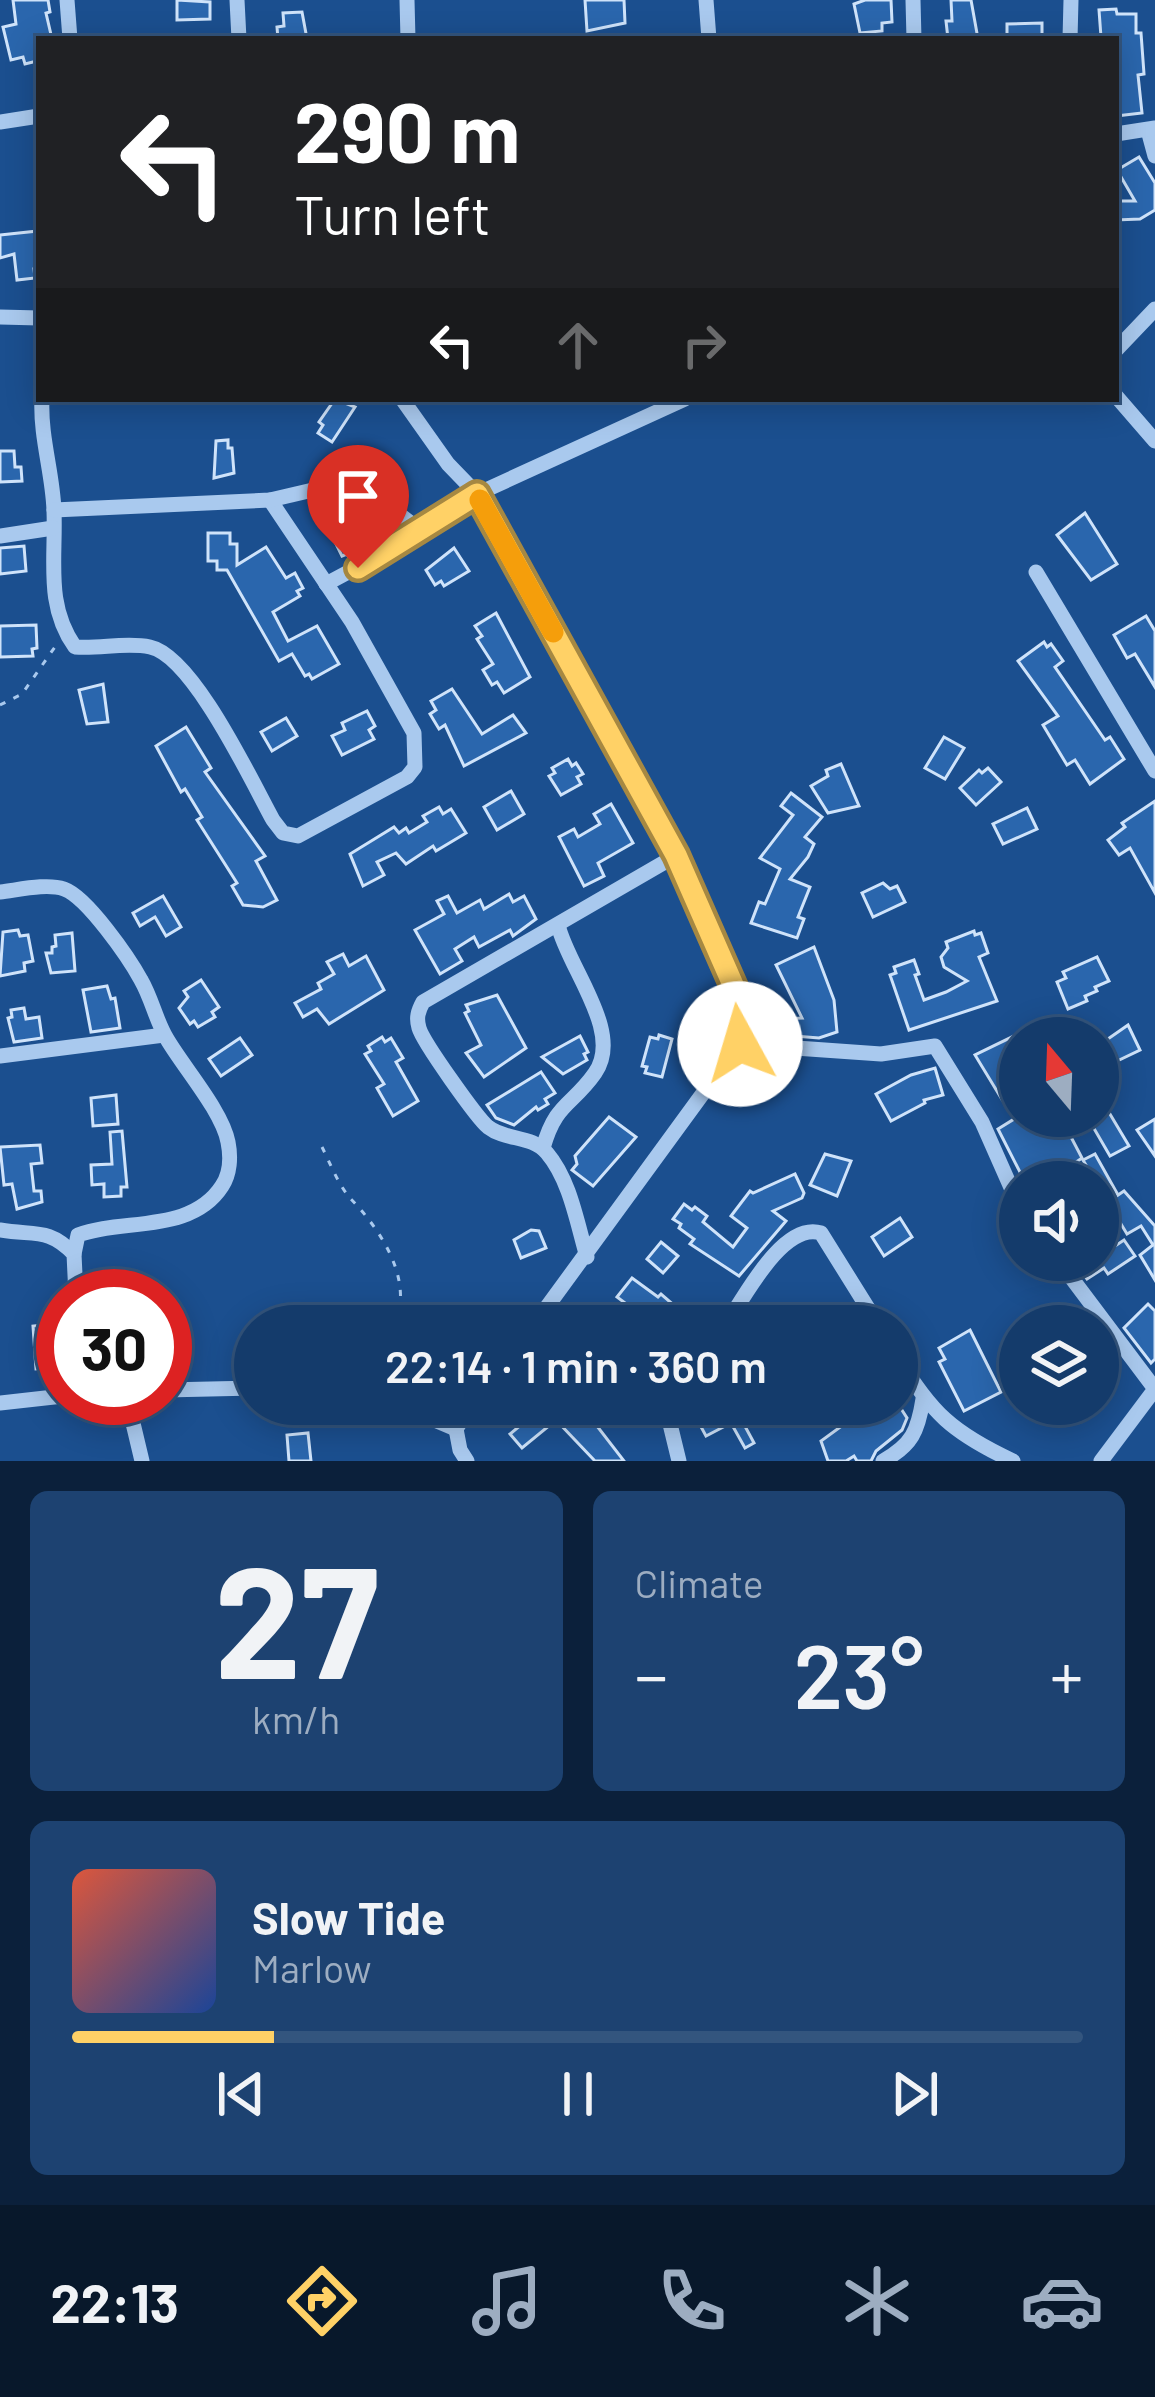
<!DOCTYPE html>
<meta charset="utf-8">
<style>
:root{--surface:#143b6b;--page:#1d4271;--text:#f1f3f6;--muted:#9dadc1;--line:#33557e;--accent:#ffd166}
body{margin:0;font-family:Barlow,sans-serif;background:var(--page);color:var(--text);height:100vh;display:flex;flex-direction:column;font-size:45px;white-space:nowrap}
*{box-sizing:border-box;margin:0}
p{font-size:39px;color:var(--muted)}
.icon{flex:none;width:66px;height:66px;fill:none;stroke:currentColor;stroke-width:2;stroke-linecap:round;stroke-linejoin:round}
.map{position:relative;height:1461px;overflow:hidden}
.panel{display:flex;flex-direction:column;gap:30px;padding:30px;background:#0b203b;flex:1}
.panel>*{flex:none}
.hud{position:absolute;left:36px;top:36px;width:1083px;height:366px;border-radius:0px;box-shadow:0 6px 30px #0003,0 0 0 3px var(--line);background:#202124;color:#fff;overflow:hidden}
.needle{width:78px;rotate:341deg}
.fabs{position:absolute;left:999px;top:1017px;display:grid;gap:24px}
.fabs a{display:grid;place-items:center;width:120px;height:120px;border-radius:50%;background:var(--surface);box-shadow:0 6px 30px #0003,0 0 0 3px var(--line);font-size:60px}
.speed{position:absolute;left:36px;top:1269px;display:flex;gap:24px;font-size:60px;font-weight:700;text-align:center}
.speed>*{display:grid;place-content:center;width:156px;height:156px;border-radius:50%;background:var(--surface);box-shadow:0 6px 30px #0003,0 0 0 3px var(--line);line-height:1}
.speed .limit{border:18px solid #d22;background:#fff;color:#111}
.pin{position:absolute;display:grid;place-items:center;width:102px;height:102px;color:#fff;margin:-123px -51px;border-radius:50% 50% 50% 0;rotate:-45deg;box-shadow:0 0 12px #0007}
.pin .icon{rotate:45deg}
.me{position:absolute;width:132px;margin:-66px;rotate:354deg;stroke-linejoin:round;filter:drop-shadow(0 0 9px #0008)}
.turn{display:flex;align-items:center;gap:42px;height:252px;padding:0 60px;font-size:54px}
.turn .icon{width:156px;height:156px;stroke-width:2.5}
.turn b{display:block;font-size:84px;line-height:102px}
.lanes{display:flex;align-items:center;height:114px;padding:0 60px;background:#0003;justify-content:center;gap:60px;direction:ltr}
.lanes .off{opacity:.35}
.big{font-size:90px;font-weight:600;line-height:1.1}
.panel .tile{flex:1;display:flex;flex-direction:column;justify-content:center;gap:18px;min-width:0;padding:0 42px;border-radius:18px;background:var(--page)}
.panel .dial{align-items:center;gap:0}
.dial b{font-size:156px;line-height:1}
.song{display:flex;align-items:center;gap:36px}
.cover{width:144px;height:144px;border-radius:18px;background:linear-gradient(135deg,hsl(10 70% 55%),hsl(220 70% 35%))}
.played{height:12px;border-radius:6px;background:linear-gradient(90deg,var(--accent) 20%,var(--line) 20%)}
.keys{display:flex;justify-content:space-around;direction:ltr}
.heat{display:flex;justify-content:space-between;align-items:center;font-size:66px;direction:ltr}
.panel .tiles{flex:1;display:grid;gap:30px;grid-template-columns:1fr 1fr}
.tile:last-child{grid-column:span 2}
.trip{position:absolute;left:234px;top:1305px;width:684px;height:120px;border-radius:60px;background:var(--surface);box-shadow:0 6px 30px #0003,0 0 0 3px var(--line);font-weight:600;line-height:120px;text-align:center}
.dock{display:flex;height:192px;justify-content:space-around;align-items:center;background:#08182b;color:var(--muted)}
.dock .icon{width:84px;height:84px}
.dock .current{color:var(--accent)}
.dock b{font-size:54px;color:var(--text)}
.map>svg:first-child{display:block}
.building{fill:#2a66ad;stroke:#cfe3fa;stroke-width:3}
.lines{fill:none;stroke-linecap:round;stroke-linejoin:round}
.path{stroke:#a9c9ee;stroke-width:3;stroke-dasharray:6 9;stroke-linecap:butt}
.minor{stroke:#a9c9ee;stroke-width:15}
.route-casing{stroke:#a68842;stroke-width:30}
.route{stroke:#ffd166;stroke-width:21}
.slow{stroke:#f59e0b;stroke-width:21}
</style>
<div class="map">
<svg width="1155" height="1461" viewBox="0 0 1155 1461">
<rect width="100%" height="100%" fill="#1b4f8f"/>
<g class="building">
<polygon points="13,0 48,0 50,12 46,13 52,39 39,39 37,61 25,64 23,57 11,60 3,27 16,24"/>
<polygon points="177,0 210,2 210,19 177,20"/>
<polygon points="585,0 624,0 625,23 587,31"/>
<polygon points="865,0 891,0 892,22 882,23 882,31 860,33 854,4"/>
<polygon points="951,0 971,0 978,39 948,39 946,21 952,21"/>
<polygon points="1116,9 1117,14 1136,14 1136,33 1141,33 1144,74 1138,75 1142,113 1116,116 1116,36 1101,37 1099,10"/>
<polygon points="302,12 307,39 278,39 277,27 284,26 283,13"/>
<polygon points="1042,23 1042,39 1007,39 1007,24"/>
<polygon points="1139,157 1155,183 1155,210 1140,219 1116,220 1116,201 1135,201 1117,170"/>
<polygon points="38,231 39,269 34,269 35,278 17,280 14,254 0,258 0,235"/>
<polygon points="335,399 355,407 332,442 318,433 323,425 319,422"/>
<polygon points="228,440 228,448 232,448 234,473 214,478 216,441"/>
<polygon points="0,451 14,451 15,467 21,467 22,481 0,482"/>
<polygon points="1085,513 1117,564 1091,580 1057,535"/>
<polygon points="373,525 381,540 349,558 347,554 342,556 336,544"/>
<polygon points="208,533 230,533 230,544 237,544 237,565 266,547 286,578 295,573 303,588 297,591 300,596 273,612 288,641 317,626 339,664 312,679 309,674 305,676 292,654 279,661 227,570 217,570 217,561 208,561"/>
<polygon points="24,546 26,571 0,574 0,548"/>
<polygon points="454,548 469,571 444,586 441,581 435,585 426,570"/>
<polygon points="496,613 530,677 504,693 497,682 492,685 483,670 493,664 477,639 482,636 475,626"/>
<polygon points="1146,616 1155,631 1155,687 1135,654 1127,658 1114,635"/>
<polygon points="36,625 37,648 32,649 33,656 0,657 0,626"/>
<polygon points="1044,642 1047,647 1051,644 1063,661 1055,667 1105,740 1110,737 1124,759 1090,784 1075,760 1067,765 1043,725 1058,716 1018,661"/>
<polygon points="103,684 108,722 87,724 79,690"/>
<polygon points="452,689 482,734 513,715 526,733 464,766 445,725 439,729 430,714 436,710 431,701"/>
<polygon points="367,711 375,726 369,730 374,739 342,755 332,736 345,730 342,723"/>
<polygon points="286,718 297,736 272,751 261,732"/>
<polygon points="186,727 211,768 205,772 265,856 256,861 277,900 263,907 243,905 232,886 237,883 197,820 202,817 185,789 181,792 156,746"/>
<polygon points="944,737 964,748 945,779 925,768"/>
<polygon points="568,759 572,766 576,763 583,774 577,777 581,784 561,795 549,776 555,773 552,768"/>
<polygon points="841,764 859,806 828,813 811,786 828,776 826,770"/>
<polygon points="988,768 1001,782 976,805 960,788 979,770 982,773"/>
<polygon points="511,791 524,814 497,830 484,807"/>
<polygon points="791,793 822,817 805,837 814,844 808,857 790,879 810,887 798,917 804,919 797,938 751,923 759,902 765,904 780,869 760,858 793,815 781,806"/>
<polygon points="1155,801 1155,893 1130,848 1119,855 1108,840 1125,827 1122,823"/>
<polygon points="611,804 633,843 598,863 604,876 584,886 559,837 574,829 578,837 600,824 594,814"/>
<polygon points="439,807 443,814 451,809 466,833 436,851 433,846 406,864 396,853 377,862 384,875 363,886 350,854 394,827 399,833 406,828 409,833 427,822 423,816"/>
<polygon points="1027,808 1037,829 1003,844 993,824"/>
<polygon points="883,883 890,889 897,886 905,902 873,917 862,893"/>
<polygon points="509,894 513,902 524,896 536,919 513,936 510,930 479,947 474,937 455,949 462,961 440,974 415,930 444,914 437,901 448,896 457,913 480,900 484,909"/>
<polygon points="163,896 181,927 166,936 155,917 140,926 133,913"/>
<polygon points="18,930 20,936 28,935 33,961 24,963 25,971 0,976 3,932"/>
<polygon points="974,931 975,935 981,933 988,953 979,957 997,1001 909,1030 890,975 896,973 894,967 914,960 919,974 915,975 924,1000 946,992 967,981 944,967 941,957 948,948 946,942"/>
<polygon points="72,933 75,971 51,973 46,953 52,953 52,947 56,946 55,935"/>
<polygon points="814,947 834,1000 837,1032 819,1038 770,1034 769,1019 802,1018 776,965"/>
<polygon points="343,954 349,966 366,956 384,990 329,1024 317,1009 303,1017 295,1003 321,989 318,983 334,974 327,962"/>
<polygon points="1097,957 1109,981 1095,987 1097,991 1085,996 1087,1001 1068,1009 1057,982 1066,978 1063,972"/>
<polygon points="201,980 219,1007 212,1012 215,1017 198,1027 194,1021 190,1024 179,1008 188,997 184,991"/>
<polygon points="107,986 111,999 115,998 120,1028 91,1032 83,990"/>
<polygon points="497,995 526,1048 484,1077 466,1053 481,1045 465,1013 469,1011 466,1005"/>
<polygon points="24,1008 26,1019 39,1017 42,1038 14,1042 8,1018 12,1017 11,1010"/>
<polygon points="1128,1025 1140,1050 1115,1062 1105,1041"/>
<polygon points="1020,1033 1020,1093 1003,1101 975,1055"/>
<polygon points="659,1035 672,1039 662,1077 645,1073 647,1067 642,1066 650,1037 658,1039"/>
<polygon points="580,1036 588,1052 584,1054 587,1060 563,1074 542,1057"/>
<polygon points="382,1037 385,1042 391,1038 403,1058 396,1062 418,1101 393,1116 377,1088 384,1084 365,1054 371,1051 368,1046"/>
<polygon points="240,1038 252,1055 221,1076 209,1059"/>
<polygon points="935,1068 943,1095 924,1100 925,1103 891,1121 876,1094 911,1075"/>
<polygon points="541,1072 555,1093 545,1099 548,1104 538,1110 536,1107 514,1125 496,1118 487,1105"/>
<polygon points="1098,1094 1129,1146 1110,1156 1092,1125 1071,1137 1082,1158 1062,1172 1056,1162 1023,1178 998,1129 1019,1116 1098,1116"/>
<polygon points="116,1095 118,1124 93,1126 91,1098"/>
<polygon points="609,1117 636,1137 593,1186 572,1170 577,1164 575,1156"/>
<polygon points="1155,1119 1155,1156 1137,1130"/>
<polygon points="122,1131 127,1187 121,1187 121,1196 104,1197 104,1184 92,1185 91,1165 112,1164 110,1132"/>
<polygon points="40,1145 42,1163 31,1164 34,1191 41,1191 42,1202 17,1209 12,1184 4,1185 0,1147"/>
<polygon points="825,1154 851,1161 837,1196 810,1185"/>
<polygon points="1095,1154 1118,1195 1124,1191 1155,1226 1155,1280 1140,1255 1153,1245 1141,1226 1127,1234 1115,1214 1083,1160"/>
<polygon points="795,1174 804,1193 802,1198 773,1211 786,1221 739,1276 690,1244 694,1239 679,1228 681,1224 673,1219 684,1204 692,1210 695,1207 707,1216 703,1222 733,1247 747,1228 731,1216 750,1191 753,1193"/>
<polygon points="900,1218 912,1237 884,1256 872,1237"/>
<polygon points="531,1230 539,1231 546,1248 521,1258 514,1240"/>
<polygon points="1124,1240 1135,1256 1108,1274 1104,1268 1087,1279 1073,1260 1085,1260 1088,1264"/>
<polygon points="661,1242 678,1256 663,1273 647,1259"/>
<polygon points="632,1278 658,1297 661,1294 698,1326 662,1326 639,1309 637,1312 617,1297"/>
<polygon points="1148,1304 1155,1311 1155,1359 1151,1363 1124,1328"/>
<polygon points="63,1323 63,1367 36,1369 33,1326"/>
<polygon points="970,1330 1001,1392 964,1411 939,1362 945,1359 939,1348"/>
<polygon points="546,1404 580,1404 624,1461 595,1461 556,1420 522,1448 510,1434"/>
<polygon points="714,1404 733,1404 754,1443 745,1448 731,1423 706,1436 694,1414"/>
<polygon points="862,1404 898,1404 907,1418 902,1430 876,1451 871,1461 857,1461 854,1456 846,1461 828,1461 821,1441 865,1409"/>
<polygon points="308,1433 311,1461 289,1461 287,1435"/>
</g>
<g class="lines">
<g class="path">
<polyline points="0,705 22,694 57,644"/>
<path d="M322,1147C330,1163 338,1184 350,1198C381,1230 415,1281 394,1326"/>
</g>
<g class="minor">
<polyline points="67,0 70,39"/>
<polyline points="237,0 239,39"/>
<polyline points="407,0 408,39"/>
<polyline points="706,0 709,39"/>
<polyline points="913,0 914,39"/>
<polyline points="1070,39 1071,0"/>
<polyline points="0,122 39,116"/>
<polyline points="1148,130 1155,156"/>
<polyline points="1116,134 1155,128"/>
<polyline points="0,317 39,318"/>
<polyline points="1116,350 1155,309"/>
<polyline points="1116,396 1155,441"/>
<path d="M42,399C40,437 53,474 54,511C56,559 45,605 75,647C100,649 126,642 150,647C193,656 251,780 273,820L283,833L298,836L407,777L415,767L414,733L352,622L270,500"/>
<polyline points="402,399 448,464 477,494 677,855 734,987 739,1044 533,1326"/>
<polyline points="54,510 270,500 330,486 376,496 418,529"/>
<polyline points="0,536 53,528"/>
<polyline points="1036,572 1155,771"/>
<polyline points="326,584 397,546 477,494 685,399"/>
<path d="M0,892C18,890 47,883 64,889C87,897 129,958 141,980C152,999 156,1021 167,1039C184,1068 222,1111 228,1142C231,1157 230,1174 222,1186C191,1234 123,1218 78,1235L74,1254"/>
<polyline points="739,1044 881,1054 935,1046 982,1122 1020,1208"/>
<polyline points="0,1056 164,1035"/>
<path d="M543,1148C556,1102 572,1106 595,1073C624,1032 568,968 558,925"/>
<path d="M0,1230C34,1236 48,1227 74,1254L76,1296"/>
<path d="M587,1257C577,1223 570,1180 547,1153C532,1135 506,1141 488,1127C477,1118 423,1042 419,1028C416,1018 418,1011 423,1002L677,855"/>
<polyline points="1058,1260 1155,1389 1101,1461"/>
<path d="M725,1326C744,1298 783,1221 821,1233L879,1326"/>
<path d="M897,1356C931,1413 953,1433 1013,1461"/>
<polyline points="165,1390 255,1388"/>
<polyline points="127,1398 142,1461"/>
<polyline points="0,1403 63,1396"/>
<polyline points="397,1404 456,1429"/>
<polyline points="674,1404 670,1424 679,1461"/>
<polyline points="467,1461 460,1450 456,1429 472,1404"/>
<path d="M883,1461C912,1445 918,1431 923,1399"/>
</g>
</g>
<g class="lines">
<defs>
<polyline id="route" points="358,568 477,494 676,855 734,987 740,1044"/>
</defs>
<use href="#route" class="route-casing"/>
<use href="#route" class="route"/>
<polyline class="slow" points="480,500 553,632"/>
</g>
</svg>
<div class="fabs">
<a><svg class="needle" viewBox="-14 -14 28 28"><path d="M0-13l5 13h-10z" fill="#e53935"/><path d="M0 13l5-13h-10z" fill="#9dadc1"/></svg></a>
<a><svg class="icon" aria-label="sound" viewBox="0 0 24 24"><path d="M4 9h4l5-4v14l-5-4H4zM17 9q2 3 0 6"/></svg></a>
<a><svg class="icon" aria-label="layers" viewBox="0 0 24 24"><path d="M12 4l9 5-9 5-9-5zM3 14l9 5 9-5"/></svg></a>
</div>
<div class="speed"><div class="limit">30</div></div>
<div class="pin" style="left:358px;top:568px;background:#d93025"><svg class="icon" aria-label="arrive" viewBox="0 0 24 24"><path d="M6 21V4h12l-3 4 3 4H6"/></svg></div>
<svg class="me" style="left:740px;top:1044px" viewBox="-20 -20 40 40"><circle r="19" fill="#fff"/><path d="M0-13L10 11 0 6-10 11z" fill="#ffd166"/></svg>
<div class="trip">22:14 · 1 min · 360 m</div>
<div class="hud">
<div class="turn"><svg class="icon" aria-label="left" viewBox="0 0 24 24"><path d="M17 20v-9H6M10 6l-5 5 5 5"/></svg><div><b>290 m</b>Turn left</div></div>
<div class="lanes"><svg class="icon" aria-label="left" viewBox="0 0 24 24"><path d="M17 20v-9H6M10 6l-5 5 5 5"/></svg><svg class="icon off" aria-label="ahead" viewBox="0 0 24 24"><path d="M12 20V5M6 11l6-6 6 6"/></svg><svg class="icon off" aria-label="right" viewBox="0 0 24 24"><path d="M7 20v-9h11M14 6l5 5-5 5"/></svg></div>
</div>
</div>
<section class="panel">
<div class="tiles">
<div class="tile dial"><b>27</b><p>km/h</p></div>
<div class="tile"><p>Climate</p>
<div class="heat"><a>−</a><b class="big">23°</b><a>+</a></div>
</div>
<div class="tile">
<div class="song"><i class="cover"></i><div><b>Slow Tide</b><p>Marlow</p></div></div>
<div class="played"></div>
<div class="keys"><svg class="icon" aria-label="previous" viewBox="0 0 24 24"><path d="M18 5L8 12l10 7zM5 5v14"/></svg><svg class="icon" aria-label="pause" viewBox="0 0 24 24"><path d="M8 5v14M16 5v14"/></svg><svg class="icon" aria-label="next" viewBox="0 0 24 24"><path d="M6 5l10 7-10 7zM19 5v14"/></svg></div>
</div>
</div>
</section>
<nav class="dock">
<b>22:13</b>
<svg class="icon current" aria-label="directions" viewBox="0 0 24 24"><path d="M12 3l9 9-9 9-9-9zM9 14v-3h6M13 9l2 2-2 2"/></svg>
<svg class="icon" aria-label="music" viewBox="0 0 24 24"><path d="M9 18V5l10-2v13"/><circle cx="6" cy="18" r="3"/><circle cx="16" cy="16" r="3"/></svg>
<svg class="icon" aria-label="phone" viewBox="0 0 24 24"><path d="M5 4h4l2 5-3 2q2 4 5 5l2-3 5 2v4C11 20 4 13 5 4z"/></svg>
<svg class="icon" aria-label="climate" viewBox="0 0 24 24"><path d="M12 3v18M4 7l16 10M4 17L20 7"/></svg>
<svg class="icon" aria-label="car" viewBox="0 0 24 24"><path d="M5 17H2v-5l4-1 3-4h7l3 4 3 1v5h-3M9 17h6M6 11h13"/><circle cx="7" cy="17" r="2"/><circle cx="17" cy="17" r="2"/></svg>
</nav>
